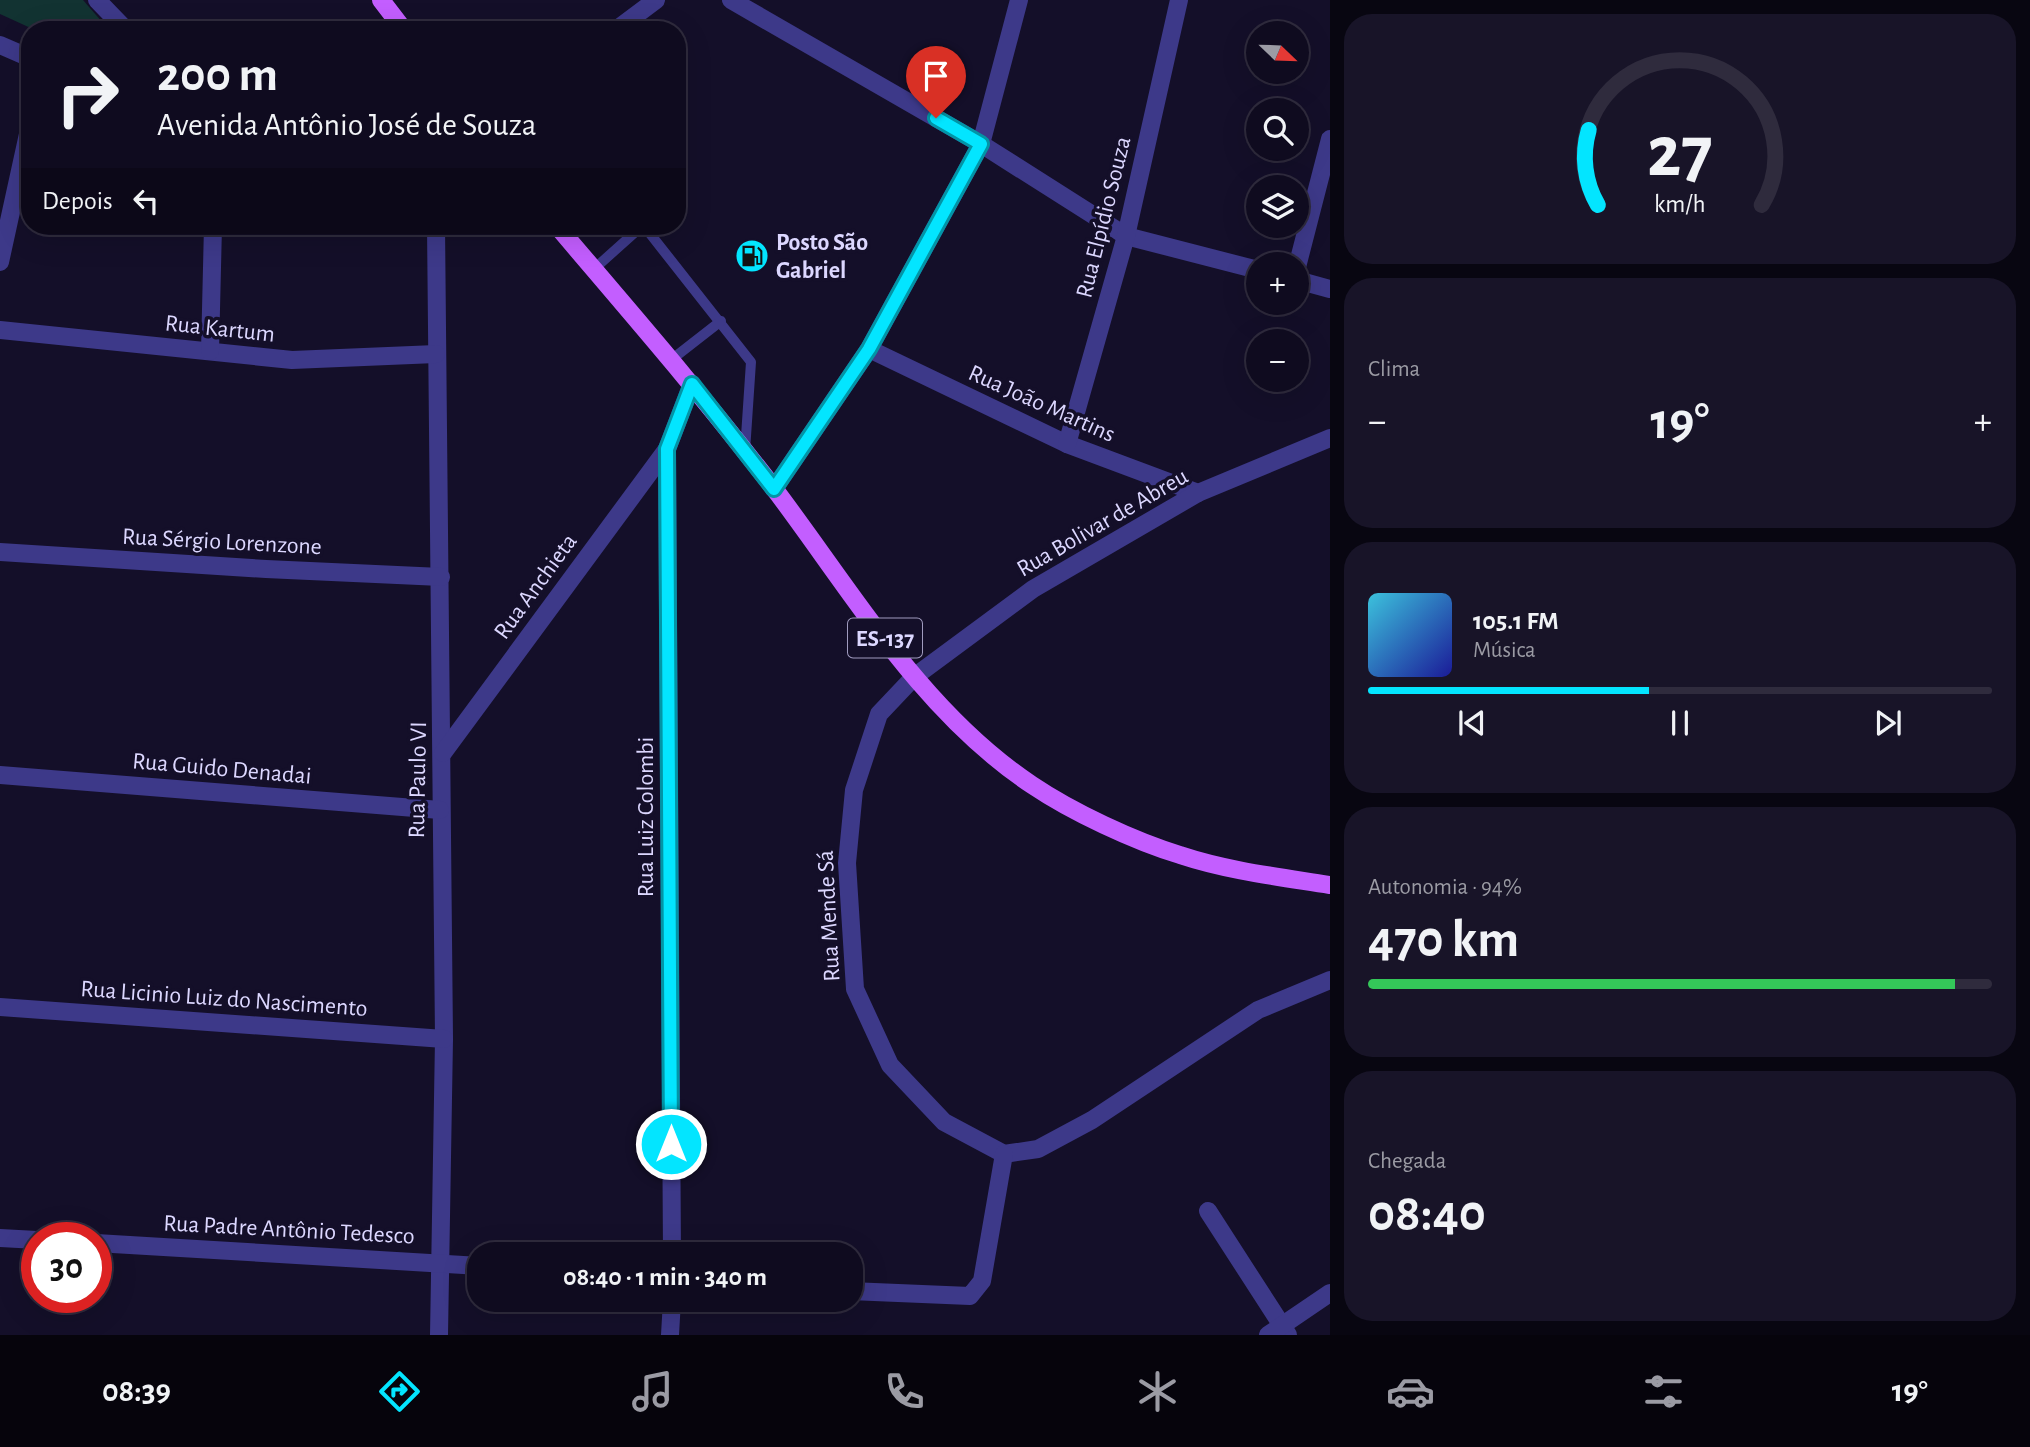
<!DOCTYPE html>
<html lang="pt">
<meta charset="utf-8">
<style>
:root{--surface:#0f0b1f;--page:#181428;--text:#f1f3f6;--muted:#9b9ba4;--line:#2f2b3d;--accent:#03e5ff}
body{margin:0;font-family:"Alegreya Sans",sans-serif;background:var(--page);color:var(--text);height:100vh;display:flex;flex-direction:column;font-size:26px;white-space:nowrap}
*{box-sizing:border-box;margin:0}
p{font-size:23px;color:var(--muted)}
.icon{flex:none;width:38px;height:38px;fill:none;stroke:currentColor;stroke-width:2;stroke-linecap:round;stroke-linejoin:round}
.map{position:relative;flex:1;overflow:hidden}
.details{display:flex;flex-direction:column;gap:14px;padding:14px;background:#080611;width:700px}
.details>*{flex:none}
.hud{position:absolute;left:21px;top:21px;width:665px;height:214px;border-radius:28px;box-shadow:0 7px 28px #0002,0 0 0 2px var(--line);background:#0f0b1f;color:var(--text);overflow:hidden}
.needle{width:46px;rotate:113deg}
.fabs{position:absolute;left:1246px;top:21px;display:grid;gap:14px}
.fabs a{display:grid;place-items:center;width:63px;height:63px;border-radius:50%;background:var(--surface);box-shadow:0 7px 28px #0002,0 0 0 2px var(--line);font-size:35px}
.speed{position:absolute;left:21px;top:1222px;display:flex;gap:14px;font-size:35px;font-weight:700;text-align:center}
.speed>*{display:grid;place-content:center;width:91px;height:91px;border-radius:50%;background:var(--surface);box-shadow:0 7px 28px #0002,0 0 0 2px var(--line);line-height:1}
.speed .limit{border:10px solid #d22;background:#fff;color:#111}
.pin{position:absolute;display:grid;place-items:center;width:60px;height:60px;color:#fff;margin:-72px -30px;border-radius:50% 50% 50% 0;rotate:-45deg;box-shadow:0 0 7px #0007}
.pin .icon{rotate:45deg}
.me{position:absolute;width:77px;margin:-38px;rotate:0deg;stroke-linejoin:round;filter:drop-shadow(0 0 5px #0008)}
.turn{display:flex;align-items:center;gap:24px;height:147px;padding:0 21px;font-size:32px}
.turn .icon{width:91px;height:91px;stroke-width:2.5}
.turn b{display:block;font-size:49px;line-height:60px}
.then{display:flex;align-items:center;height:66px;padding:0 21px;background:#0003;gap:14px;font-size:26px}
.big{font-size:52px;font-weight:700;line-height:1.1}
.details .widget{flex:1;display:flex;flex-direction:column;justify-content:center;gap:10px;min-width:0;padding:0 24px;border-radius:28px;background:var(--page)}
.details .dial{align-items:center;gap:0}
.dial svg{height:182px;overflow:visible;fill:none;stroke:var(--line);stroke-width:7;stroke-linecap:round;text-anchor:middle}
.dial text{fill:var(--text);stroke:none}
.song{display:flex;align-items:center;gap:21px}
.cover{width:84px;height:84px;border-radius:10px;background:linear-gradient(135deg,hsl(190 70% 55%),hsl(240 70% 35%))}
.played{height:7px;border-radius:4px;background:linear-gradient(90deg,var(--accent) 45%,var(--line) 45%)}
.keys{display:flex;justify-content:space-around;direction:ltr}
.heat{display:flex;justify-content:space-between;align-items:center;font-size:38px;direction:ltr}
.charge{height:10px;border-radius:5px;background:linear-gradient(90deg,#34c759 94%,var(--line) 0)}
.trip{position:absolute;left:467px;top:1242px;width:396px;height:70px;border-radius:28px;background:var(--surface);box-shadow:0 7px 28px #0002,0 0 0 2px var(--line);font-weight:700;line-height:70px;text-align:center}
.tabs{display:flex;height:112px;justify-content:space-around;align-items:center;background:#06040c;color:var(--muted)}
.tabs .icon{width:49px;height:49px}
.tabs .active{color:var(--accent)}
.tabs b{font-size:32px;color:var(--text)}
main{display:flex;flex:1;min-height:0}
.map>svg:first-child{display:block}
.green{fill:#123332}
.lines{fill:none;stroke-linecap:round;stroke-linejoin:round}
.service{stroke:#3d3989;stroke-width:10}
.minor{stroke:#3d3989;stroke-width:18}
.tertiary{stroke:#3d3989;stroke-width:18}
.primary{stroke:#c35eff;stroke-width:18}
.route-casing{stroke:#0295a6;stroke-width:18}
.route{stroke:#03e5ff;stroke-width:12}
.labels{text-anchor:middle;stroke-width:7;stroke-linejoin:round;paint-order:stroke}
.shield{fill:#140f29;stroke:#a09bbf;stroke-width:2}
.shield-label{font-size:23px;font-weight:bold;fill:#dcd7ff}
.street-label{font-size:24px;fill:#dcd7ff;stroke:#140f29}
.poi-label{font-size:24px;font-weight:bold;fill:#dcd7ff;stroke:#140f29;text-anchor:start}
</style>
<main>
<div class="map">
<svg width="1330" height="1335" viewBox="0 0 1330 1335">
<rect width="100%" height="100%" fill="#140f29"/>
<polygon class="green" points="0,0 83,0 109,30 35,30 0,14"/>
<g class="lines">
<g class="service">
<polyline points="644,226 751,362 745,451"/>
<polyline points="594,269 642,226"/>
<polyline points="671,360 721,321"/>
</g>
<g class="minor">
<polyline points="97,0 126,30"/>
<polyline points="731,0 981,144 1126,236 1258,270"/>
<polyline points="616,30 656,0"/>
<polyline points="0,45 30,58"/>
<polyline points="436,226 444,1039 439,1335"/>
<polyline points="0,262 30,125"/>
<polyline points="1297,267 1330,139"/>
<polyline points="1297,280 1330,289"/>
<polyline points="0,330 292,360 436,354"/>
<polyline points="869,349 1067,444 1198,493"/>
<polyline points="210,351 213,226"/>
<polyline points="1330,438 1198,493 1033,589 914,677 879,714 854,790 847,863 855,989 890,1065 944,1122 1004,1154 1038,1149 1092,1120 1258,1010 1330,980"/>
<polyline points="1067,444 1126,236 1179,0"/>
<polyline points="774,489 869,349 981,144 1019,0"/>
<polyline points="0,552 266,569 441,577"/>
<polyline points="443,753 667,449"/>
<polyline points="0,775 440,810"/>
<polyline points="0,1007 444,1039"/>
<polyline points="1208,1211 1288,1335"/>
<polyline points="0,1238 37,1240"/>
<polyline points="96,1243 480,1266"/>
<polyline points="672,1255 667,449 692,384"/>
<polyline points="850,1291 970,1296 982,1281 1004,1154"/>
<polyline points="670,1335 672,1300"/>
</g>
<polyline class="tertiary" points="1268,1335 1330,1293"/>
<g class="primary">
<polyline points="381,0 404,30"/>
<path d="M557,226C630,312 704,397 773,487C851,590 922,712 1032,785C1072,812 1134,841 1180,855C1228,871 1280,877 1330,885"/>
</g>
</g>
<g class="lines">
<defs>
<polyline id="route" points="671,1144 667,449 692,384 774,489 869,349 981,144 936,118"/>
</defs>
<use href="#route" class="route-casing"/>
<use href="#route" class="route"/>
</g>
<defs>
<symbol id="fuel-disc" viewBox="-11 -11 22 22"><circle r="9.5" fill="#03e5ff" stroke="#140f29"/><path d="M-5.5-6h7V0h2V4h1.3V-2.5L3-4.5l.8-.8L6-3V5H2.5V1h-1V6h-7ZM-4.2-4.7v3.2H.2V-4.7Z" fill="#111"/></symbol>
</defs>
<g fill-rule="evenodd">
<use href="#fuel-disc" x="733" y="237" width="38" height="38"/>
</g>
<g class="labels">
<rect class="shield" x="848" y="618.5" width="74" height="39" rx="5"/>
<g class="shield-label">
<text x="885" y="646">ES-137</text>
</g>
<g class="street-label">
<text transform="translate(1103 217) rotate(-76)" y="8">Rua Elpídio Souza</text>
<text transform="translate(220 328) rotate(6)" y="8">Rua Kartum</text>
<text transform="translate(1042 403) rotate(24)" y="8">Rua João Martins</text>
<text transform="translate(1102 522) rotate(-30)" y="8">Rua Bolivar de Abreu</text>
<text transform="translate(222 541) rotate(3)" y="8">Rua Sérgio Lorenzone</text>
<text transform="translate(535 586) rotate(-54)" y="8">Rua Anchieta</text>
<text transform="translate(222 768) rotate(5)" y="8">Rua Guido Denadai</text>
<text transform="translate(417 780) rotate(-89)" y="8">Rua Paulo VI</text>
<text transform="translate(645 817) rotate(-90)" y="8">Rua Luiz Colombi</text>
<text transform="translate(828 916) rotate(-93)" y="8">Rua Mende Sá</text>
<text transform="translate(224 998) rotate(4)" y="8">Rua Licinio Luiz do Nascimento</text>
<text transform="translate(289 1229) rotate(3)" y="8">Rua Padre Antônio Tedesco</text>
</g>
<g class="poi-label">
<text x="776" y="250">Posto São<tspan x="776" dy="28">Gabriel</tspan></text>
</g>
</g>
</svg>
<div class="fabs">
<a><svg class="needle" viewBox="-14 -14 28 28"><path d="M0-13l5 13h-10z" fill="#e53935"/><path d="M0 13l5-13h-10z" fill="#9b9ba4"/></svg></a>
<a><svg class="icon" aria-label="search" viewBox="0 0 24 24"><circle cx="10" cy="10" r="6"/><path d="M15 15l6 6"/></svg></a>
<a><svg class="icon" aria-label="layers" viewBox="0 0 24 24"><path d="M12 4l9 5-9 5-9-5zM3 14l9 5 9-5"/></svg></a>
<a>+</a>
<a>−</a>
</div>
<div class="speed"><div class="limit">30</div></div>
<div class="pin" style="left:936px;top:118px;background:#d93025"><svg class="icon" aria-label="arrive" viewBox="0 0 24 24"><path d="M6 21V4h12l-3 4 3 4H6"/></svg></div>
<svg class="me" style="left:671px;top:1144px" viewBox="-20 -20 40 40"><circle r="17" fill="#03e5ff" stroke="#fff" stroke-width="3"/><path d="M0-11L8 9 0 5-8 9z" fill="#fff"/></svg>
<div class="trip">08:40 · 1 min · 340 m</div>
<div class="hud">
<div class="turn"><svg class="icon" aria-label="right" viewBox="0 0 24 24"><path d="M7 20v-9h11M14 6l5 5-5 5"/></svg><div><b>200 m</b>Avenida Antônio José de Souza</div></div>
<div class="then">Depois<svg class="icon" aria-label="left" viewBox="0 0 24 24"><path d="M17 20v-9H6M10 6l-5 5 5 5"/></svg></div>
</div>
</div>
<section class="details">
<div class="widget dial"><svg viewBox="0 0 100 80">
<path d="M14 69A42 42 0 1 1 86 69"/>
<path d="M14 69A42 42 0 0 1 10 36" stroke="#03e5ff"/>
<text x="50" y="56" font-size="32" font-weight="700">27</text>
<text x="50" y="72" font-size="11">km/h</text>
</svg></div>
<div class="widget"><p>Clima</p>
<div class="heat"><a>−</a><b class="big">19°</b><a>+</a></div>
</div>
<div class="widget">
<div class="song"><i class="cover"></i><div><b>105.1 FM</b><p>Música</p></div></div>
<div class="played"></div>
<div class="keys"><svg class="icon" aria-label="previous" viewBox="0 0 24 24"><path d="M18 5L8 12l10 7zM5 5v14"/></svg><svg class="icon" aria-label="pause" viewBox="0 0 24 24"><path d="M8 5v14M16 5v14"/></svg><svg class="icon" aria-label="next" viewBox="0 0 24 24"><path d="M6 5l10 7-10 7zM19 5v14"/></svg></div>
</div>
<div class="widget"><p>Autonomia · 94%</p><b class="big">470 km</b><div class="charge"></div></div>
<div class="widget"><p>Chegada</p><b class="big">08:40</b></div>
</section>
</main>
<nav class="tabs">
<b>08:39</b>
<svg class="icon active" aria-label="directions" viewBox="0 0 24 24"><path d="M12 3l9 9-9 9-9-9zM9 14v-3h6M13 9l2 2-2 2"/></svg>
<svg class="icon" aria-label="music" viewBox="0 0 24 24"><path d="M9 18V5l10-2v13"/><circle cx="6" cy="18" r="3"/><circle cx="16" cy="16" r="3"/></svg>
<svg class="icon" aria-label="phone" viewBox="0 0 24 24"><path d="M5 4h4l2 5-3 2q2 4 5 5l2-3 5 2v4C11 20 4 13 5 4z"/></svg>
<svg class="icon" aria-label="climate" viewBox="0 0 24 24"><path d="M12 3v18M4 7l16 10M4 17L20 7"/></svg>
<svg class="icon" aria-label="car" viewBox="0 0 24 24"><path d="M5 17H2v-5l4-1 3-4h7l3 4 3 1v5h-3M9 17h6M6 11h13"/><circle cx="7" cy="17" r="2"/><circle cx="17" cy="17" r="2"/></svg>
<svg class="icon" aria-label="filters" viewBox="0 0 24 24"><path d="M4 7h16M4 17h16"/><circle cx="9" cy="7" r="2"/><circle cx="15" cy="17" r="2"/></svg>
<b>19°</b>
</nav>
